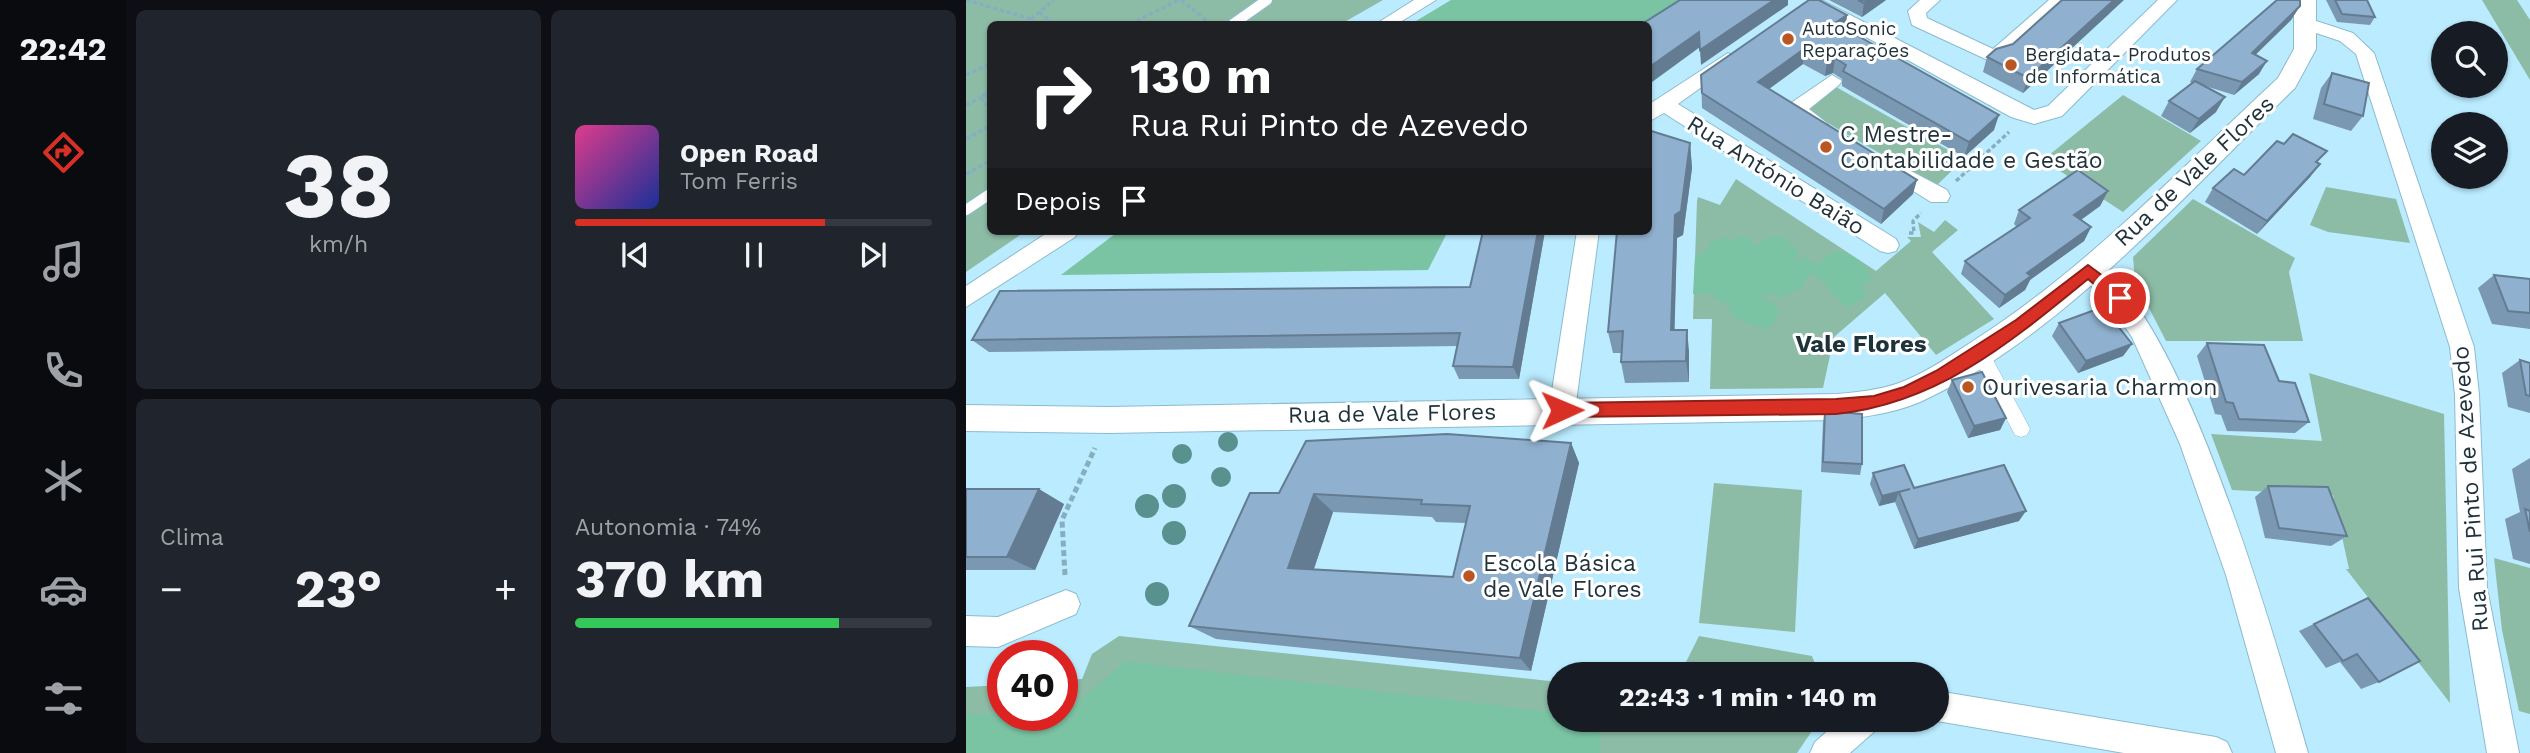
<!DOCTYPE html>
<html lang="pt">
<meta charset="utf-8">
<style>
:root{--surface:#171b24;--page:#20242c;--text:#f1f3f6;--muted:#9ea1a6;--line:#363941;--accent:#d93025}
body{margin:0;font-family:"Work Sans",sans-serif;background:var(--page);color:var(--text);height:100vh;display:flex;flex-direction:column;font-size:26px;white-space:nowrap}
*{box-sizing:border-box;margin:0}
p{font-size:23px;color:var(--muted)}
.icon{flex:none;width:38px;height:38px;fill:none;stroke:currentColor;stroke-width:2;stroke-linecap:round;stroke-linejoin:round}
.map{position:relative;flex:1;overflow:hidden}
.details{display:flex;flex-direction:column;gap:10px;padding:10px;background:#0d0f14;width:840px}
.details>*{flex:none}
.top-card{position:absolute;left:21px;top:21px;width:665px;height:214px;border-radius:10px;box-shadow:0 2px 5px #0004;background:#202124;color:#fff;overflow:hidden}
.buttons{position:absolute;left:1465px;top:21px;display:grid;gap:14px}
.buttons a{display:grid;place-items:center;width:77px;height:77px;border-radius:50%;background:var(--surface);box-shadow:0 2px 5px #0004;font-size:35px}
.speed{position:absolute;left:21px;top:640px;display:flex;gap:14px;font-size:35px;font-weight:700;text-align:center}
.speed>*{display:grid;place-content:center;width:91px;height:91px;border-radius:50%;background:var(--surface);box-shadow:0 2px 5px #0004;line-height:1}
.speed .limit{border:10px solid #d22;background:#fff;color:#111}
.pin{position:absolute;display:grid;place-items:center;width:60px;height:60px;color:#fff;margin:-30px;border:4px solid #fff;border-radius:50%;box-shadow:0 2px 7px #0007}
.me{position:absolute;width:77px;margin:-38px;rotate:89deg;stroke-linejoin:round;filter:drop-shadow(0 0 5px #0008)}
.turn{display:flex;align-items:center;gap:24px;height:147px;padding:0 28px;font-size:32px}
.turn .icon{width:91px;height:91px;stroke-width:2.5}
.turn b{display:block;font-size:49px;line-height:60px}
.then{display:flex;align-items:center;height:66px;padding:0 28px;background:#0003;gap:14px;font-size:26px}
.big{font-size:52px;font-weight:700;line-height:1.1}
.details .tile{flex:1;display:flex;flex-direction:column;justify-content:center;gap:10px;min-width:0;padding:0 24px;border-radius:10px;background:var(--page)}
.details .dial{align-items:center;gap:0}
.dial b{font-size:91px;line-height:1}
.song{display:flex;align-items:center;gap:21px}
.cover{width:84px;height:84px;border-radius:10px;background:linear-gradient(135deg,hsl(330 70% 55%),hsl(230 70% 35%))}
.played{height:7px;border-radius:4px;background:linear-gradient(90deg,var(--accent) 70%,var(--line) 70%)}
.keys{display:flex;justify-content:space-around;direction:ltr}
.heat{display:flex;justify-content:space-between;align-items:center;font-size:38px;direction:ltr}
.charge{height:10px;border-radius:5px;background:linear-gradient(90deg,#34c759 74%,var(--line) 0)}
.details .tiles{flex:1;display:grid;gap:10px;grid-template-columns:repeat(2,1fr)}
.trip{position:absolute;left:581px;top:662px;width:402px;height:70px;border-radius:35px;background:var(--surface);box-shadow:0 2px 5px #0004;font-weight:700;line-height:70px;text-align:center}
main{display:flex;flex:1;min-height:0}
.tab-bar{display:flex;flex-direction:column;width:126px;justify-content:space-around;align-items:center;background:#090b0e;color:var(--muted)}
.tab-bar .icon{width:49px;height:49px}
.tab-bar .on{color:var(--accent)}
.tab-bar b{font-size:32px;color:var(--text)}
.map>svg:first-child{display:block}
.green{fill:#8dbca6}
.forest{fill:#7ac3a3}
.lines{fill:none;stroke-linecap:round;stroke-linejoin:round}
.service-casing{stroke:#8cbbce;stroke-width:12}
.pedestrian-casing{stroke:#8cbbce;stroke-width:1}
.minor-casing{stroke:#8cbbce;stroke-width:2}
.tertiary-casing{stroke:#8cbbce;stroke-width:2}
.path-far1{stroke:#87aebe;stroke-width:3.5;stroke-dasharray:4.5 2.5;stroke-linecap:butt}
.path{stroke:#87aebe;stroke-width:5;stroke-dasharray:6 3.5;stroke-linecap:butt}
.service{stroke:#fff;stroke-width:10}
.pedestrian{fill:#fff;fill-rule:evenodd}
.minor{fill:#fff;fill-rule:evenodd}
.tertiary{fill:#fff;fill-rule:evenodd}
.tree{fill:#59918e}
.wall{fill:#7b98b2;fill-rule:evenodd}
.shaded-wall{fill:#647c91}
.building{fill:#8fb1cf;stroke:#647c91;stroke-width:2;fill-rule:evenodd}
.route{fill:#d93025;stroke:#8d1f18;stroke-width:2}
.poi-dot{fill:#ba5623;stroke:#fff;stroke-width:2.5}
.labels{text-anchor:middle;stroke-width:6;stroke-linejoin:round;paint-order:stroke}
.far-poi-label{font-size:19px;fill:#1f323a;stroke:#fff;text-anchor:start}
.poi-label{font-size:23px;fill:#1f323a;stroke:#fff;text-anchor:start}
.street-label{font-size:23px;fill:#1f323a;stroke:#fff}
.neighbourhood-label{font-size:24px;font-weight:bold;fill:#1f323a;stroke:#fff}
</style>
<main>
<nav class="tab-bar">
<b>22:42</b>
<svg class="icon on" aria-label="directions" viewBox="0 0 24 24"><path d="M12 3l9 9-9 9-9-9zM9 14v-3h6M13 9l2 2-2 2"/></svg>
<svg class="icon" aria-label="music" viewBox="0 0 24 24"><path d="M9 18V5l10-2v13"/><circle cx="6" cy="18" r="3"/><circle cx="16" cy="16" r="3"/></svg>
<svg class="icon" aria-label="phone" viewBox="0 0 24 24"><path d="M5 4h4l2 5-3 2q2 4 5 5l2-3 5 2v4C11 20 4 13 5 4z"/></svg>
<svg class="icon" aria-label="climate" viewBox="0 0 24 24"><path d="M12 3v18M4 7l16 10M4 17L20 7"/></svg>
<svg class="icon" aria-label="car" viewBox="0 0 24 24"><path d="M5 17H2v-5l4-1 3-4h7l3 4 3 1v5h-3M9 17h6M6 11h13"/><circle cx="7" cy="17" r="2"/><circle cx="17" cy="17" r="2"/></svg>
<svg class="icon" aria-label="filters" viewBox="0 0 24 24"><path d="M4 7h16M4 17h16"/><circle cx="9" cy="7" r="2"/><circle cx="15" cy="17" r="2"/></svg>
</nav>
<section class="details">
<div class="tiles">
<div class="tile dial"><b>38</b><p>km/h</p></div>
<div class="tile">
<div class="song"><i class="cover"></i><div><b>Open Road</b><p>Tom Ferris</p></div></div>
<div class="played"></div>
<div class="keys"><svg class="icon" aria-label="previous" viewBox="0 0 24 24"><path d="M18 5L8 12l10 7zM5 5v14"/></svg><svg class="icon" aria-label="pause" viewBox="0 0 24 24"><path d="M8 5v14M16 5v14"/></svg><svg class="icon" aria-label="next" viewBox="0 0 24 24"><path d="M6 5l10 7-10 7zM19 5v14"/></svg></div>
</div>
<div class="tile"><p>Clima</p>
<div class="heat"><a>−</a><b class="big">23°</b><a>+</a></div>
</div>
<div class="tile"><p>Autonomia · 74%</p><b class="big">370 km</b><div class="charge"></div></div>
</div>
</section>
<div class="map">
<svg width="1564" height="753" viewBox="0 0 1564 753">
<rect width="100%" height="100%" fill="#baebff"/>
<g class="green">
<polygon points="0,0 417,0 375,24 24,24 24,231 60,231 0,272"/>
<polygon points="1516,0 1551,0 1564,20 1564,80"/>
<polygon points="870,87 998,159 970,186 841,111"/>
<polygon points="1157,95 1235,141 1157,212 1077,160"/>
<polygon points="770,179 910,271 945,241 941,237 955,237 952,222 968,232 979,220 992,230 966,252 1028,319 970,355 919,293 868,337 857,388 744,389 746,319 727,319 731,201 732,197 754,205"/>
<polygon points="1360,187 1430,199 1444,243 1362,232 1344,225"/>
<polygon points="1227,199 1329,258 1323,272 1337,341 1200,341 1169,281 1167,257"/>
<polygon points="1343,373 1478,414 1484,703 1380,569 1383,569 1367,495 1266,490 1245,434 1356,441"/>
<polygon points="748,483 836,490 829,632 733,623"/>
<polygon points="1528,558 1564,568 1564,714 1553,711 1536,630"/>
<polygon points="153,636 593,682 593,719 854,719 831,753 0,753 0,687 37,685 37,716 96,716 96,680 116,679 126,654"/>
<polygon points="733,636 846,656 853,674 714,674"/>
</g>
<g class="forest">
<polygon points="485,0 725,0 679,24 445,24"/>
<polygon points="153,231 482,231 462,270 95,275"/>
<path d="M774,235L783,238L791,247L794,242L808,236L820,238L833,253L829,260L840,257L847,263H855C868,238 900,260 906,279L897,285L899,298L880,308C868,297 859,279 844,273L835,288L816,297L802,293L795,296L808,303L813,312L808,323L801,329L782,324L765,315L762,303L751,301L746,293L727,294L729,257L742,250V243L759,237L768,240Z"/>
<polygon points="159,661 593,713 593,719 634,719 634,753 0,753 0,714 96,716"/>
</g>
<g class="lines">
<defs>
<g id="service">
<polyline points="267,24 301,0"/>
<polyline points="0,210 24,194"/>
</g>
<polygon id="pedestrian" points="1014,345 1020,347 1061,423 1064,429 1061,435 1055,437 1049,435 1005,352 1008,347"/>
<g id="minor">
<polygon points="448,0 470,0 431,24 410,24"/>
<polygon points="954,0 974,0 960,13 961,18 1027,49 1083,0 1103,0 1041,57 1026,62 946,25 942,11"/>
<polygon points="1192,0 1211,0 1096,116 1068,124 1045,117 842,5 849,0 857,1 1068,110 1082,106"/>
<polygon points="1341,18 1387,33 1408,53 1508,347 1513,395 1521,588 1553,753 1521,753 1493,588 1489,395 1484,347 1390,54 1374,41 1335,28 1332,24 1335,20"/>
<polygon points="762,53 771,59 769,63 712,104 930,239 933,245 930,251 922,253 914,251 698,113 682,122 682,105"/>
<path d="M866,75L876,81L873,85L843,109L862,124L859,129C845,133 827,121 819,110L822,105Z"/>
<polygon points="922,159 981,190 984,196 981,202 965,202 915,171 912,166 915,161"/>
<polygon points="84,231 112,231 109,237 0,307 0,286"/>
<polygon points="611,231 633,231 609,410 605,418 596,421 587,418 583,410"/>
<path d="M1122,262C1213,292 1315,659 1342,753H1310L1260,575L1214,444L1166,337L1143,304L1111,271L1114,265Z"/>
<polygon points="100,590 110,594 114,604 110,614 32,647 0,646 0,616 32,617"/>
<polygon points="971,691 1250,737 1261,742 1266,753 1158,753 971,721 966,719 971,719"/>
<polygon points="875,719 914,719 910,730 884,753 844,753 849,742"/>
</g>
<path id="tertiary" d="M1328,0H1350V49L1329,88C1221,193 1091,340 954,402C928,413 899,417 871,420L143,433L0,431V405L143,407L871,394C892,392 913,390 933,383C960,373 984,356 1007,341C1120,269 1214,169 1312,78L1328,49Z"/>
</defs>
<use href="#service" class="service-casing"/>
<use href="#pedestrian" class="pedestrian-casing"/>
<use href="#minor" class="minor-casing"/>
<use href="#tertiary" class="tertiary-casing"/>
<g class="path-far1">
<polyline points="0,0 65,19 69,24"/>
<polyline points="215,0 245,24"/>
<polyline points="73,12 88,24"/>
<polyline points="65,19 88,0"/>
<polyline points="164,24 213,0"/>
<polyline points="0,75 24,64"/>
<polyline points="24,89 14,98 24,108"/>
<polyline points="0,105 24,93"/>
<polyline points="0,139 24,126"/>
<polyline points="0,174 24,161"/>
<polyline points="990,181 1043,132"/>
<polyline points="943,233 948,233 947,221 955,213"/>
</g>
<polyline class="path" points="99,575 96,520 129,448"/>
<use href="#service" class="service"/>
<use href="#pedestrian" class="pedestrian"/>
<use href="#minor" class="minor"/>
<use href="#tertiary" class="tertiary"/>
</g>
<g class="tree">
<circle cx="262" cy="442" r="10"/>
<circle cx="216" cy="454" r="10"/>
<circle cx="255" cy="477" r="10"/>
<circle cx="208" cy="496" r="12"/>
<circle cx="181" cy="506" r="12"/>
<circle cx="208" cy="533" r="12"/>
<circle cx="191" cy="594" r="12"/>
</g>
<g class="wall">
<polygon points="863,0 920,0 896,17"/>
<polygon points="1360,0 1401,0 1409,17 1404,25 1371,22"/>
<polygon points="1334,6 1325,20 1289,55 1293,74 1268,95 1239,86 1250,112 1224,133 1195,116 1203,101 1226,83 1224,82 1231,69"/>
<polygon points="1144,13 1057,93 1017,72 1021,57"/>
<polygon points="881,15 879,29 1028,130 998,157 876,86 876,79 867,73 859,76 837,64 803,89 947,194 915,224 736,108 735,75"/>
<polygon points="1366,73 1397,116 1385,131 1347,119 1355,88"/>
<polygon points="724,143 726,168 717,235 711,238 708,330 723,351 723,382 659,383 655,362 655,353 647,353 642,332"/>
<polygon points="1352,163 1354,164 1344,177 1291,234 1239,202 1247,188"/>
<polygon points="1142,191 1134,206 1115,220 1125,227 1118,241 1064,280 1059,290 1033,308 995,274 999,261 1051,227 1048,224 1053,210"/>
<polygon points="517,231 579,231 553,379 493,379 487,366 491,346 23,352 6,340 504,287"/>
<polygon points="1528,275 1564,279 1564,329 1526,324 1512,288"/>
<polygon points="1093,323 1166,344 1157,356 1112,373 1086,336"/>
<polygon points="1241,343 1313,381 1343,422 1329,433 1261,431 1255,415 1249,414 1231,356"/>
<polygon points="1554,360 1564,363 1564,413 1542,407 1536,373"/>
<polygon points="986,380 1040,418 1034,430 1002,438 981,392"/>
<polygon points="859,411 896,464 894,475 855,472 857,423"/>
<path d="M605,443L613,463L565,671L250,639L223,626L313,493ZM367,512L466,517L470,522L500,523L487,577L348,569Z"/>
<polygon points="1564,458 1564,564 1547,559 1539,519 1554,512 1546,469"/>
<polygon points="907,473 948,488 1053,521 948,549 929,502 913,506 904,484"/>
<polygon points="1302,486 1381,536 1365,546 1299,538 1289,497"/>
<polygon points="0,489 98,504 69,570 0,570"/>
<polygon points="1402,598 1413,682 1395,689 1374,662 1360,668 1333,631"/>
</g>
<g class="shaded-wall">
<polygon points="808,0 822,0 822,5 735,65 734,50"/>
<polygon points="902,0 920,0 896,17 898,3"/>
<polygon points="1148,0 1158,0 1057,93 1062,78"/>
<polygon points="1334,6 1325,20 1278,66 1286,53"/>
<polygon points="881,15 879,30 869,23"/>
<polygon points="733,32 734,47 682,85 682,68"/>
<polygon points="838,49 837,64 792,97 792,82"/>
<polygon points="869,58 867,73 859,76 861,61"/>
<polygon points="1301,61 1293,74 1268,95 1276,82"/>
<polygon points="1259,97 1250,112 1224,133 1233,119"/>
<polygon points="1033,115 1028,130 998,157 1003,142"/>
<polygon points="724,143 726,168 717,235 711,238 708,352 705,330 709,215"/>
<polygon points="1354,164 1344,177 1291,234 1301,221"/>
<polygon points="951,180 947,194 915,224 918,209"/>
<polygon points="1142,191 1134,206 1102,229 1108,215"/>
<polygon points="1125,227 1118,241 1064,280 1059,290 1033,308 1039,295 1061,273"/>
<polygon points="572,231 579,231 553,379 547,367"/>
<polygon points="721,330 723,351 723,382 720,361"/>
<polygon points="1166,344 1157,356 1112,373 1120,361"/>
<polygon points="1040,418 1034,430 1002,438 1008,426"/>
<polygon points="605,443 613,463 565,671 554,658"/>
<polygon points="73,489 98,504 69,570 41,557"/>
<polygon points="933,492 929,502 913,506 916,496"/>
<polygon points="348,494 367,512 343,583 322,568"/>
<polygon points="1060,511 1053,521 948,549 952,539"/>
</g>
<g class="building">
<polygon points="714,0 808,0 734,50 733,32 682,68 682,24 676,24"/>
<polygon points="843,0 853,0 881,15 869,23 1033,115 1003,142 877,71 880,65 869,58 861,61 838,49 792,82 951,180 918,209 736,93 735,75"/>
<polygon points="892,0 902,0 898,3"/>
<polygon points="1096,0 1148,0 1062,78 1021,57 1030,49 1047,44"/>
<polygon points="1311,0 1334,0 1334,6 1286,53 1301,61 1276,82 1231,69"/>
<polygon points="1369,0 1401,0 1409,17 1376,14"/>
<polygon points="1366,73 1403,83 1397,116 1358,104"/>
<polygon points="1229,81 1259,97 1233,119 1203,101"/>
<polygon points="682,130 724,143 715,211 709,215 705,330 721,330 720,361 655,362 657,331 642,332 651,231 682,231"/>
<polygon points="1327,134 1361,151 1350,162 1354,164 1301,221 1247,188 1268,169 1278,175 1311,141 1318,144"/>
<polygon points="1112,170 1142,191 1108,215 1125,227 1061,273 1065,276 1039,295 999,261 1064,218 1053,210"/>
<polygon points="517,231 572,231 547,367 487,366 494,333 6,340 34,291 504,287"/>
<polygon points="1528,275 1564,279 1564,313 1542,311"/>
<polygon points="1137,307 1166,344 1120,361 1093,323"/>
<polygon points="1241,343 1298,345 1313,381 1329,383 1343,422 1273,419 1267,403 1260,402"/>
<polygon points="1554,360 1564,363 1564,396 1560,395"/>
<polygon points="1016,372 1040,418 1008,426 986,380"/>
<polygon points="859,411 896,414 896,464 857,462"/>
<path d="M481,434L605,443L554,658L223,626L284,493H313L340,441ZM348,494L456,500L455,504L504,506L487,577L322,568Z"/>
<polygon points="938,465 948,488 1038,465 1060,511 952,539 933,492 944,489 916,496 907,473"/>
<polygon points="1302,486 1362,487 1381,536 1313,528"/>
<polygon points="0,489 73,489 41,557 0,557"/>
<polygon points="1559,509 1564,511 1564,532"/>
<polygon points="1402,598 1454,661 1413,682 1391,654 1377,661 1348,624"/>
</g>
<path class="route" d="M1122,265L1160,293V302H1149L1122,279C1046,341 972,404 870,414L596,417L588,410L596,403L870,399L908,396L938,387L970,371L1050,320Z"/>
<g class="poi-dot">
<circle cx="822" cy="39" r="7"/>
<circle cx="1045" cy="65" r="7"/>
<circle cx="860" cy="147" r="7"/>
<circle cx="1002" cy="387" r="7"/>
<circle cx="503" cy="576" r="7"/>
</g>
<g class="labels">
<g class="far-poi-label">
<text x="836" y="35">AutoSonic<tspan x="836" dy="22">Reparações</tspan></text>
<text x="1059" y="61">Bergidata- Produtos<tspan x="1059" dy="22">de Informática</tspan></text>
</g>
<g class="poi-label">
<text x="874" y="142">C Mestre-<tspan x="874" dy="26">Contabilidade e Gestão</tspan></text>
<text x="1016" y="395">Ourivesaria Charmon</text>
<text x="517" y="571">Escola Básica<tspan x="517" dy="26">de Vale Flores</tspan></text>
</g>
<g class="street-label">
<text transform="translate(1228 171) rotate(-43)" y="8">Rua de Vale Flores</text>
<text transform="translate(810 175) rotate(32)" y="8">Rua António Baião</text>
<text transform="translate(426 413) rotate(-1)" y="8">Rua de Vale Flores</text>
<text transform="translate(1504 489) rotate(-94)" y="8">Rua Rui Pinto de Azevedo</text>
</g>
<g class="neighbourhood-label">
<text x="895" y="352">Vale Flores</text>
</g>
</g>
</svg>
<div class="buttons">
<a><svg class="icon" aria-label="search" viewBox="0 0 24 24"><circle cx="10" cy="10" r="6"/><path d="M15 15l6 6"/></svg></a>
<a><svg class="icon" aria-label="layers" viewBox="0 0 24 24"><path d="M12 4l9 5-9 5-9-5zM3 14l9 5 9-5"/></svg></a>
</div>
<div class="speed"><div class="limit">40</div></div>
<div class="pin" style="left:1154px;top:298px;background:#d93025"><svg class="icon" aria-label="arrive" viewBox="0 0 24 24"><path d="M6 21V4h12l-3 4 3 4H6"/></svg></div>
<svg class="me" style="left:596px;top:410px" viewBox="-20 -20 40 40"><path d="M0-17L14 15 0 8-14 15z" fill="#d93025" stroke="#fff" stroke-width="4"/></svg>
<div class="trip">22:43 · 1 min · 140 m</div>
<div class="top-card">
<div class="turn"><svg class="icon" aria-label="right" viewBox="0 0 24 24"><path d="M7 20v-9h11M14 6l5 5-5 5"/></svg><div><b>130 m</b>Rua Rui Pinto de Azevedo</div></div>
<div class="then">Depois<svg class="icon" aria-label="arrive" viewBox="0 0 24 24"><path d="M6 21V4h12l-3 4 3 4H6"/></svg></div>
</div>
</div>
</main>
